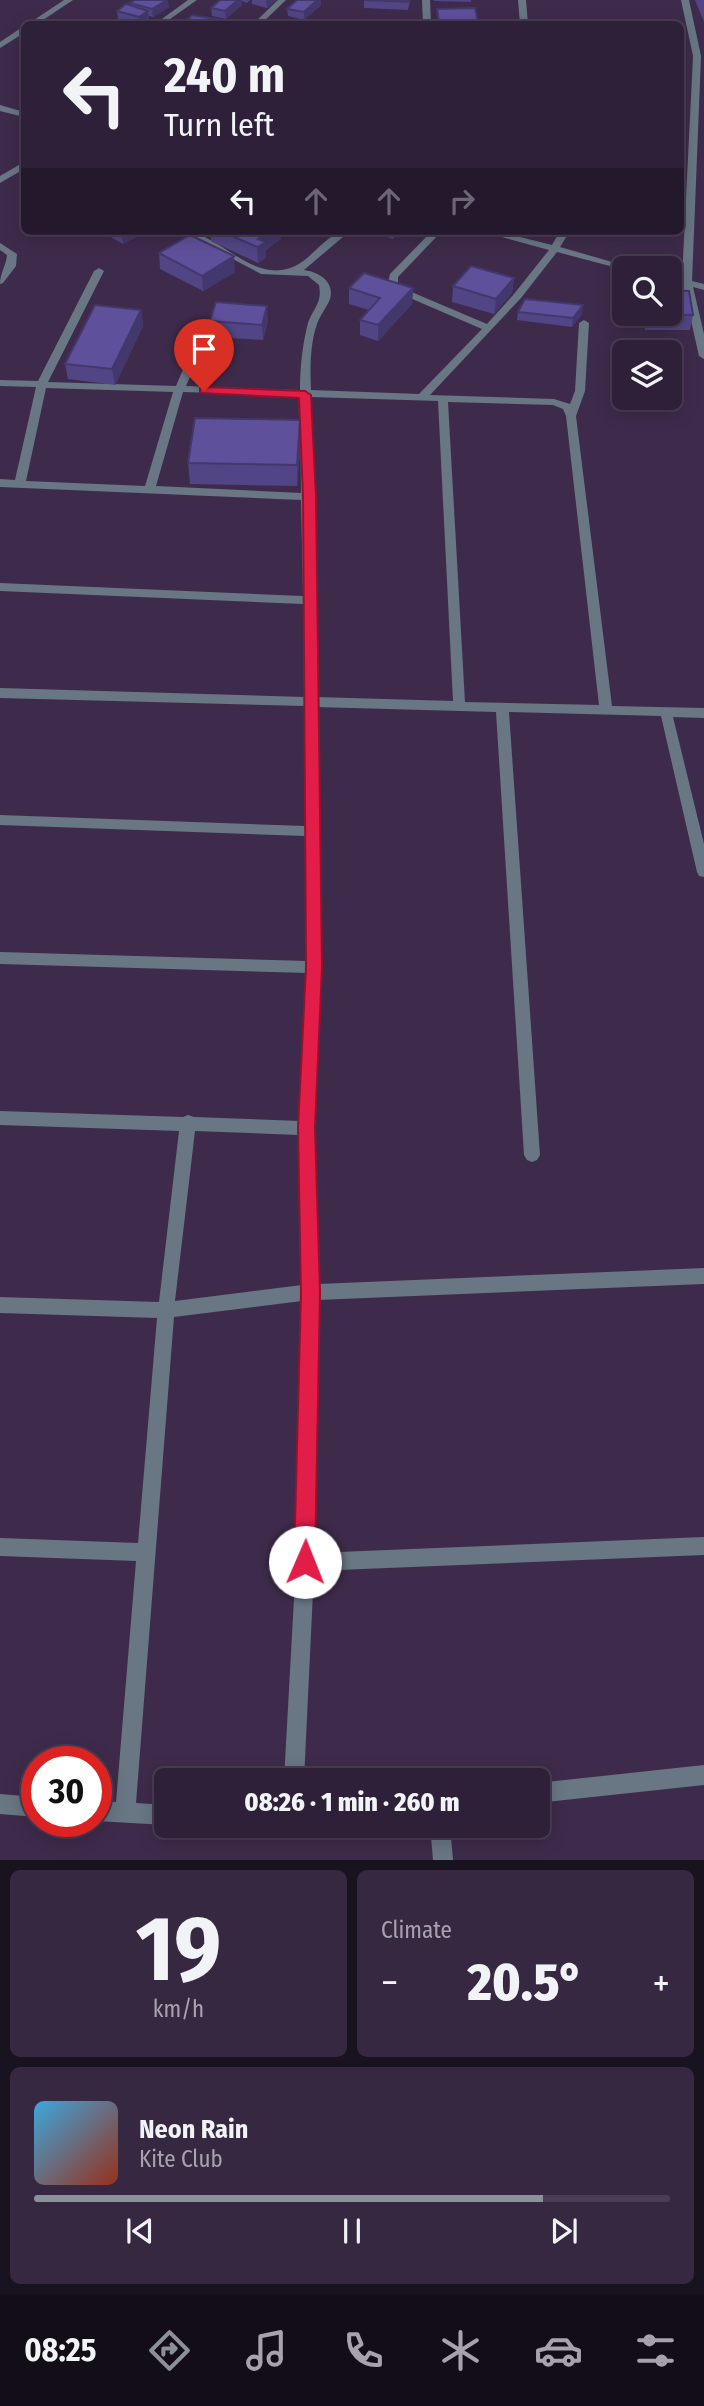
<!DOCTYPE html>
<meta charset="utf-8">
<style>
:root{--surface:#2e2038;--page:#362840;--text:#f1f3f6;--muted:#a7a3ae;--line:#493e53;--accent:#8c9099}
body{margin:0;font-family:"Fira Sans Condensed",sans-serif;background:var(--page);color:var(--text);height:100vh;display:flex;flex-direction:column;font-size:26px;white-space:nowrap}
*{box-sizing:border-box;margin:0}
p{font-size:23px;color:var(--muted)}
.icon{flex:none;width:38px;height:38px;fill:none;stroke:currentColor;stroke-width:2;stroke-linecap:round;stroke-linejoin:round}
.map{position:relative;height:1860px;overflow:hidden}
.details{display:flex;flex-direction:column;gap:10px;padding:10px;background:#19121f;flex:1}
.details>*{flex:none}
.hud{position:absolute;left:21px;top:21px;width:663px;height:214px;border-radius:10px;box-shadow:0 4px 18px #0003,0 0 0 2px var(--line);background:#2e2038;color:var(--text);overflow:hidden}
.buttons{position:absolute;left:612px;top:256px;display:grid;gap:14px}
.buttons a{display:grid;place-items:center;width:70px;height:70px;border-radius:10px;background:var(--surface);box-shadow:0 4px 18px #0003,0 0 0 2px var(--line);font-size:35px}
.speed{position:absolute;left:21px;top:1746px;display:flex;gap:14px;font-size:35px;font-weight:700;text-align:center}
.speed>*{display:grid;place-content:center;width:91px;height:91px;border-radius:50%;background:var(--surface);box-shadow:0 4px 18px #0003,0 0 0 2px var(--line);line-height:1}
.speed .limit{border:10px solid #d22;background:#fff;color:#111}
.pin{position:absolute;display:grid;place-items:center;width:60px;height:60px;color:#fff;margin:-72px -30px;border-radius:50% 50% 50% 0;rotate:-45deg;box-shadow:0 0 7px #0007}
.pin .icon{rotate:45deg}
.me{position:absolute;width:77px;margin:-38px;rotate:1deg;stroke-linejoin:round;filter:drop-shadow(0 0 5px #0008)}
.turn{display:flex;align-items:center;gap:24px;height:147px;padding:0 28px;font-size:32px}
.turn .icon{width:91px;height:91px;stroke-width:2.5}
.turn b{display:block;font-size:49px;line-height:60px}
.lanes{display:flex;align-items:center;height:66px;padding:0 28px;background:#0003;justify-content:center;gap:35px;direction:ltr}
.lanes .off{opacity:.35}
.big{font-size:52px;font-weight:800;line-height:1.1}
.details .card{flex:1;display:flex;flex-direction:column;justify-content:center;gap:10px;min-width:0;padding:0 24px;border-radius:10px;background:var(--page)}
.details .dial{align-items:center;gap:0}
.dial b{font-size:91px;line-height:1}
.song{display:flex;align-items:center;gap:21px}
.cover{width:84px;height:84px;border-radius:10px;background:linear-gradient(135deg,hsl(200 70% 55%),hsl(10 70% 35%))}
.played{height:7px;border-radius:4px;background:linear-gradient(90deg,var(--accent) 80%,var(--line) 80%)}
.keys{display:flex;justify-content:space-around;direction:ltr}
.heat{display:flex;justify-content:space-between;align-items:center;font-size:38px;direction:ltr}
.details .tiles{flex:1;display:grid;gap:10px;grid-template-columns:1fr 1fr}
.card:last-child{grid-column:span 2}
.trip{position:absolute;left:154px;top:1768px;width:396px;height:70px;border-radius:10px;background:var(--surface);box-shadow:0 4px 18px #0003,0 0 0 2px var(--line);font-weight:800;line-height:70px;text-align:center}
.dock{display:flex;height:112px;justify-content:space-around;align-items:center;background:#120d16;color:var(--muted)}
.dock .icon{width:49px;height:49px}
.dock .on{color:var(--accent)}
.dock b{font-size:32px;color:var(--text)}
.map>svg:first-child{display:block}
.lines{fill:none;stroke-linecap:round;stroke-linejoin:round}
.minor{fill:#697684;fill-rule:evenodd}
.wall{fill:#524585}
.shaded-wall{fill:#42386c}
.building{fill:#5f509b;stroke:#42386c;stroke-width:2}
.route{fill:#e11d48;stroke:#92132f;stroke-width:2}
</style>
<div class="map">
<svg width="704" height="1860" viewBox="0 0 704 1860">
<rect width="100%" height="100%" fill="#3e2b4b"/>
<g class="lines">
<g class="minor">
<polygon points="64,0 73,0 37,24 28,24"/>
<polygon points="188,0 197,0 163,24 155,24"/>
<polygon points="278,0 286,0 261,24 253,24"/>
<polygon points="422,0 430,0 431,24 423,24"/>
<polygon points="518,0 526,0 528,24 520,24"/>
<polygon points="681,0 689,0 701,56 692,281 704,284 704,290 693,287 704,334 704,359 699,356 683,285 670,282 670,276 682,279 693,56"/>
<polygon points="21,28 24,28 24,33 0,48 0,42"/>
<polygon points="0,105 24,112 24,117 0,111"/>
<polygon points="24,162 24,169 0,183 0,176"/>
<path d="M180,231C213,231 238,266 270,270C310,275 319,231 350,231L304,270C319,272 335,282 330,299C327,307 320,315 317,324C310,344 310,369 311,390L419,394L482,329L396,292L388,283L390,274L432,231H442L398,277V283L402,288L487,324L514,294L549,250L480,231H496L552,245L560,231H570L560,247L633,268H625V270L557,252L521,298L430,395L554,399L570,404L575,391L579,323L584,320L589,323L585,391L576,416L612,706L704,708V718L673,717L704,844V877L699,876L697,872L661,716L509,712L540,1155L537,1160L532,1162L527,1160L524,1155L496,712L316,707L321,967L315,1128L318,1284L704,1268V1284L318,1300L314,1553L704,1537V1555L314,1571L304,1780H284L296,1562L302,1301L174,1317L136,1803L166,1805V1825L96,1821V1801L116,1802L136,1561L0,1556V1538L138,1543L157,1318L0,1313V1297L159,1302L179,1131L0,1125V1111L183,1117L188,1115L194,1117L300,1121L307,973L0,964V952L307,961L305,836L0,825V815L305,826L304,706L0,698V688L304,697L303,604L0,591V583L303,596L301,500L0,487V479L15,480L36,387L0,386V380L38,381L94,271L99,268L104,271L48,382L176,386L203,322L208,319L213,322L186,386L300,390C300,369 302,348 307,327C311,309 323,305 319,285L308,276L261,274ZM46,388L173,392L145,486L26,481ZM183,392L300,396L301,493L156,486ZM311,397L438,401L453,701L316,697L313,500L315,497L312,494ZM448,402L553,405L563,409L566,416L599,705L465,702ZM195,1131L299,1135L302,1285L175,1301Z"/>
<path d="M0,243L17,254L16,266L3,283L0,284C0,273 6,266 7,255L0,250Z"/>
<polygon points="704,1765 704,1785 537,1803 537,1783"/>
<polygon points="0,1794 37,1797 37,1817 0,1814"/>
<polygon points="430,1825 450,1825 453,1860 433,1860"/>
</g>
</g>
<g class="wall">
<polygon points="220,0 250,0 247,3 242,1 242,5 226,19 212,16 211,8"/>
<polygon points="252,0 277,0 267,8 252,4"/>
<polygon points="297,0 321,0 321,5 304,20 288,16 287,9"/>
<polygon points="364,0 410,0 408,10 364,8"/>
<polygon points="434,0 471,0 471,2 434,1"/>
<polygon points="695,0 704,0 704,22"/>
<polygon points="130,3 169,7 153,17 149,16 149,19 140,24 138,24 118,19 117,11 131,6"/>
<polygon points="437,9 478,22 477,24 438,24"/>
<polygon points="108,231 147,231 123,244 109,236"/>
<polygon points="211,231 281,231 281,239 266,250 266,257 258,263 211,241"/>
<polygon points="367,231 402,231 393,239"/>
<polygon points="159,253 235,272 203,291 160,269"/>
<polygon points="514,278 512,293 494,314 452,302 453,286"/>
<polygon points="349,288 413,288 412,304 378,341 360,335 360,320 369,310 349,304"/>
<polygon points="141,310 143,326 115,385 68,379 65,364"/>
<polygon points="518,312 582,314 572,327 517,320"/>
<polygon points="643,313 670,313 693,315 690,330 645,330"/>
<polygon points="210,321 268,321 263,340 211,337"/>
<polygon points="300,420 301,441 297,486 190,484 188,463"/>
</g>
<g class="shaded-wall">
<polygon points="168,0 169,7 153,17 152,9"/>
<polygon points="238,0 242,0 242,5 226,19 225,11"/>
<polygon points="266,0 277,0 267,8"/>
<polygon points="317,0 321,0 321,5 304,20 304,12"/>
<polygon points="148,11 149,19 140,24 139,17"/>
<polygon points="131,231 147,231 123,244 122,236"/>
<polygon points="270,231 281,231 281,239 266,250 266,257 258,263 257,247 258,239"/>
<polygon points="393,231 402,231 393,239"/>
<polygon points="234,256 235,272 203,291 202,276"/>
<polygon points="514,278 512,293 494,314 496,299"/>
<polygon points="413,288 412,304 378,341 378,325"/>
<polygon points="583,305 582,314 572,327 573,318"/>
<polygon points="267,306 268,321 263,340 262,325"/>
<polygon points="141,310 143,326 115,385 112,369"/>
<polygon points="300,420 301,441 297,486 297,465"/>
</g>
<g class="building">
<polygon points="135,0 167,0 152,9 130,3"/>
<polygon points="220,0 238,0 225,11 211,8"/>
<polygon points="297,0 317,0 304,12 287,9"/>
<polygon points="364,0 409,0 408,2"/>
<polygon points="126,4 148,11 139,17 117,11"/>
<polygon points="475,8 478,22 439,23 437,9"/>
<polygon points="192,15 247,24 183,24"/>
<polygon points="113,231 131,231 122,236"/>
<polygon points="221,231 270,231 258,239 266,242 257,247"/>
<polygon points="190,235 234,256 202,276 159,253"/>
<polygon points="471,266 514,278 496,299 453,286"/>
<polygon points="364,273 413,288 378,325 360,320 380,298 349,288"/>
<polygon points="670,290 689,291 693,315 648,314 648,313 670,313"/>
<polygon points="525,299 583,305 573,318 518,312"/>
<polygon points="216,302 267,306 262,325 210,321"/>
<polygon points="95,305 141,310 112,369 65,364"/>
<polygon points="195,418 300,420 297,465 188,463"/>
</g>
<polygon class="route" points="204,387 305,391 311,395 316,497 322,967 315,1128 320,1292 315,1562 312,1569 305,1572 298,1569 294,1562 301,1292 298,1128 306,967 303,497 299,398 200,393 200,388"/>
</svg>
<div class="buttons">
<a><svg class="icon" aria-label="search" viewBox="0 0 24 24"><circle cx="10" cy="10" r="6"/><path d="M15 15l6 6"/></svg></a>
<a><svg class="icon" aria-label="layers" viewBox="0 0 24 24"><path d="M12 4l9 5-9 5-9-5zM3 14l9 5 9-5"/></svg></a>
</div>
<div class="speed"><div class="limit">30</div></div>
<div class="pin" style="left:204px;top:391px;background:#d93025"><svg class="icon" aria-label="arrive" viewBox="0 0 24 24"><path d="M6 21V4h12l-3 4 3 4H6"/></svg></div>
<svg class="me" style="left:305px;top:1562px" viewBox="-20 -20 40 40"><circle r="19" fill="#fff"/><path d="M0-13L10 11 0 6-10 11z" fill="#e11d48"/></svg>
<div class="trip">08:26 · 1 min · 260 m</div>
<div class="hud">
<div class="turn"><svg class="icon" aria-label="left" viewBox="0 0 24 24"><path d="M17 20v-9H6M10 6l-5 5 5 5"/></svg><div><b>240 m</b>Turn left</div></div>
<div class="lanes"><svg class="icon" aria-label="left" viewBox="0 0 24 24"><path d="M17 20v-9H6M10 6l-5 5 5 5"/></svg><svg class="icon off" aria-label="ahead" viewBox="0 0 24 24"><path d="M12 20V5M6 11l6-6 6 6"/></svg><svg class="icon off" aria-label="ahead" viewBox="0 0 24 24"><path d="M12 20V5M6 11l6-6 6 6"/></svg><svg class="icon off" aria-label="right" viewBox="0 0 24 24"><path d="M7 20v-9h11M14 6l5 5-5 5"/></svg></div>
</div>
</div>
<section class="details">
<div class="tiles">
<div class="card dial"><b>19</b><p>km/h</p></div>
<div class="card"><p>Climate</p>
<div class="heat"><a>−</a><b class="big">20.5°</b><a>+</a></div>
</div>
<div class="card">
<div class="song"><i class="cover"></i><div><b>Neon Rain</b><p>Kite Club</p></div></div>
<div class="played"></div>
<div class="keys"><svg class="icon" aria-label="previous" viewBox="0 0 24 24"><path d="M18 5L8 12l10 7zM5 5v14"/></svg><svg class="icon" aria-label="pause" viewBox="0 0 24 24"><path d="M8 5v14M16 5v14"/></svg><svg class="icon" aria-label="next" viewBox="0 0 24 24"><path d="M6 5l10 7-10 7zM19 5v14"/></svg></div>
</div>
</div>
</section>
<nav class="dock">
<b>08:25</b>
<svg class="icon on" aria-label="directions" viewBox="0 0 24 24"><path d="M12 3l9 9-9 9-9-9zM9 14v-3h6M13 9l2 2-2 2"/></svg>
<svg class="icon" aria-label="music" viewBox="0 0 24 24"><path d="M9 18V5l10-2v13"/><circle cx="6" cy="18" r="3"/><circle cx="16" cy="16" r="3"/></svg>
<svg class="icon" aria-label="phone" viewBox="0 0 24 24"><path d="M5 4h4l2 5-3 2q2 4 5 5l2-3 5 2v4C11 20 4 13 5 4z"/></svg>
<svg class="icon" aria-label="climate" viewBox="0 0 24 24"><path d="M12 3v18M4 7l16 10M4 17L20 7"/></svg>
<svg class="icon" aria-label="car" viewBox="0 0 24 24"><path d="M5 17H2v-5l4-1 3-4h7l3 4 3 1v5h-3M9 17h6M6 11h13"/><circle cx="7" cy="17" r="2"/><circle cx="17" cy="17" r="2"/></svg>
<svg class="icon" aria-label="filters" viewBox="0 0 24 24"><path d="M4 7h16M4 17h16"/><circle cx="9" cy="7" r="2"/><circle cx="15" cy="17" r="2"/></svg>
</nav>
